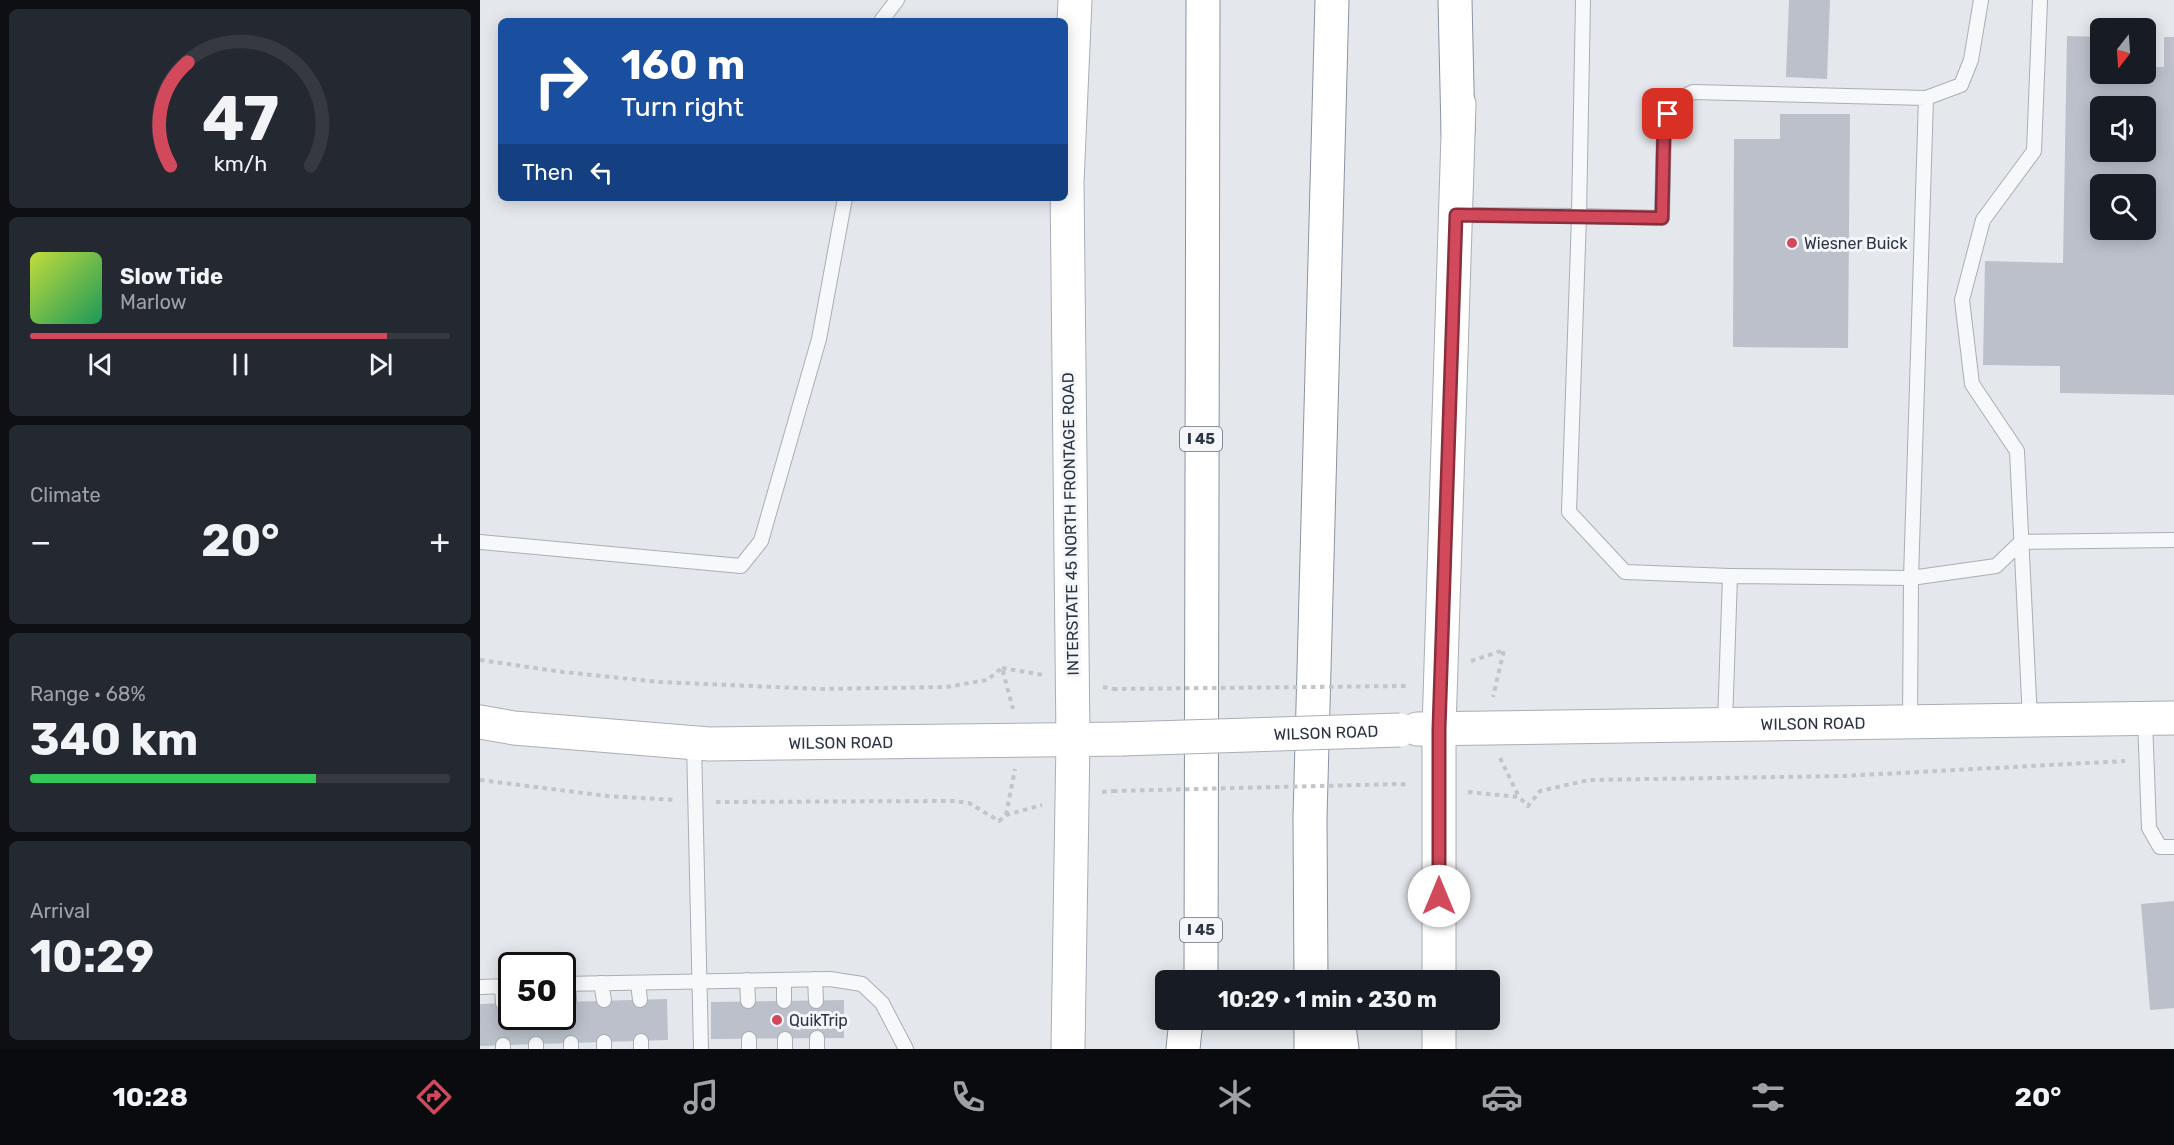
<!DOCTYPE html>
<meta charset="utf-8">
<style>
:root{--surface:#171b24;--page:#242831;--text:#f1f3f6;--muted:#9ea1a6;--line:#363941;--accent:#d1495b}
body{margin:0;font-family:Rubik,sans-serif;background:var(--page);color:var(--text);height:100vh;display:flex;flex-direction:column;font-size:22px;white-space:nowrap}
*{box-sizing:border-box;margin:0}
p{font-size:20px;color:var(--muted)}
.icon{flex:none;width:33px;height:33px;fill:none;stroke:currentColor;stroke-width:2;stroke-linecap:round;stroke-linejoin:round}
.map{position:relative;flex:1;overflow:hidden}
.panel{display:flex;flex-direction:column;gap:9px;padding:9px;background:#0d0f14;width:480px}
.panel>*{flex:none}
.hud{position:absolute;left:18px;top:18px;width:570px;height:183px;border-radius:9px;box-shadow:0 3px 15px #0003;background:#1a4fa0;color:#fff;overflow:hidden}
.needle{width:39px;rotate:197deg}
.controls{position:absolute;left:1610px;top:18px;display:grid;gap:12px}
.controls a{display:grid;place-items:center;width:66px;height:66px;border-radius:9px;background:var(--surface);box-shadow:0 3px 15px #0003;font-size:30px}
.speed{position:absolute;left:18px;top:952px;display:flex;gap:12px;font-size:30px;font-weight:700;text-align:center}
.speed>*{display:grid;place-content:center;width:78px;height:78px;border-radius:50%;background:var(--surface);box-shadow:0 3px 15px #0003;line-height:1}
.speed .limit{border:3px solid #111;border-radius:9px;background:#fff;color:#111}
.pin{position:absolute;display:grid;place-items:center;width:51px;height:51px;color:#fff;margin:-26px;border-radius:12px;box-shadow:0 3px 9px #0006}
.me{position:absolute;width:66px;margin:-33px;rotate:0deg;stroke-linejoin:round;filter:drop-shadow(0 0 4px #0008)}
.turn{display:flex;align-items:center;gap:21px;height:126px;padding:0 24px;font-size:27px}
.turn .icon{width:78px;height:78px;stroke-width:2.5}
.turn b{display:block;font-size:42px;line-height:51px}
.then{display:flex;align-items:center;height:57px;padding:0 24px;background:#0003;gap:12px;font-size:22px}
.big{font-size:45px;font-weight:700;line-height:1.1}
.panel .widget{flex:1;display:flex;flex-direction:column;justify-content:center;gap:9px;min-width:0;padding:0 21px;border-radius:9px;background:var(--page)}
.panel .dial{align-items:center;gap:0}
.dial svg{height:156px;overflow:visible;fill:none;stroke:var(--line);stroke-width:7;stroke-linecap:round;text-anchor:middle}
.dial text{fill:var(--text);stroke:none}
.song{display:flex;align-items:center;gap:18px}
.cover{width:72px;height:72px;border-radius:9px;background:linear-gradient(135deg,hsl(70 70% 55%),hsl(150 70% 35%))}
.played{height:6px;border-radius:3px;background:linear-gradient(90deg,var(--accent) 85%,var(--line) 85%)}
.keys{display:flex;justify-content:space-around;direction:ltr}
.heat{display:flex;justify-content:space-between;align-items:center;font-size:33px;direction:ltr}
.charge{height:9px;border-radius:4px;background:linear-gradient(90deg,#34c759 68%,var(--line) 0)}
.trip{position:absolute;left:675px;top:970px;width:345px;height:60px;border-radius:9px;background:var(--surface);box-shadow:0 3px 15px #0003;font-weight:700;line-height:60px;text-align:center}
.tab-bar{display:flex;height:96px;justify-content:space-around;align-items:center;background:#090b0e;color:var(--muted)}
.tab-bar .icon{width:42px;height:42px}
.tab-bar .current{color:var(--accent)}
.tab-bar b{font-size:27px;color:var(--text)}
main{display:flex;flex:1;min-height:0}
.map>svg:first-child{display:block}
.building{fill:#bbc0ca;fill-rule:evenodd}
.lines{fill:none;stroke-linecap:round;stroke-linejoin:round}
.lane-casing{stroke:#a9aeb7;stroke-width:16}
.secondary-casing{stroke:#a9aeb7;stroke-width:35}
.highway-casing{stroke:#8b94a3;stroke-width:35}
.path{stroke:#c2c5cb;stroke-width:4;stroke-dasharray:4.5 4.5;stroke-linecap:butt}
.lane{stroke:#f7f8fa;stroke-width:14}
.secondary{stroke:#fff;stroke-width:33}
.highway{stroke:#fff;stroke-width:33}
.secondary-bridge-casing{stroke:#a9aeb7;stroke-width:35;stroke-linecap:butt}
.path-bridge{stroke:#c2c5cb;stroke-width:4;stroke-dasharray:4.5 4.5;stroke-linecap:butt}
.secondary-bridge{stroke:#fff;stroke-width:33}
.route-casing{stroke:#882f3b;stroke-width:15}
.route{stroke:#d1495b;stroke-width:10}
.poi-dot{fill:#d1495b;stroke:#f4f6f9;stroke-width:2}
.labels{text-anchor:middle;stroke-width:6;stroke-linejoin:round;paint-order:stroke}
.shield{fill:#f4f6f9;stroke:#676e7b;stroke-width:1.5}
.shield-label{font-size:15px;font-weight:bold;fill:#2b3445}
.poi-label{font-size:16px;fill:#2b3445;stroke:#f4f6f9;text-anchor:start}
.street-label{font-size:16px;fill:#2b3445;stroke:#f4f6f9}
</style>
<main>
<section class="panel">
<div class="widget dial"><svg viewBox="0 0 100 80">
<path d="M14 69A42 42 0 1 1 86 69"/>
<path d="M14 69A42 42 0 0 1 23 16" stroke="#d1495b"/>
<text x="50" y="56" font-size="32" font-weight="700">47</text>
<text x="50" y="72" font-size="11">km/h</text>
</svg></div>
<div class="widget">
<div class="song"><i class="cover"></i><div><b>Slow Tide</b><p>Marlow</p></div></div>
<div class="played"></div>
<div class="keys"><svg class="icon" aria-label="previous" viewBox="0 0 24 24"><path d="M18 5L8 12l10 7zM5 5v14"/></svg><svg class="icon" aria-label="pause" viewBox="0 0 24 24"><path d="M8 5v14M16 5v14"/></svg><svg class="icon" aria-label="next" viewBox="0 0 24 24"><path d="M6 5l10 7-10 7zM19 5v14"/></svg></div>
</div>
<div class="widget"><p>Climate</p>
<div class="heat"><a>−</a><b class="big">20°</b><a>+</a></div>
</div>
<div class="widget"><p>Range · 68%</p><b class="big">340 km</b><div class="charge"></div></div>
<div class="widget"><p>Arrival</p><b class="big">10:29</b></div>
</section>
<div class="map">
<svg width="1694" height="1049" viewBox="0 0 1694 1049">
<rect width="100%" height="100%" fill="#e4e7ec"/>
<g class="building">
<polygon points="1309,0 1350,0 1347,79 1306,77"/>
<path d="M1587,36L1620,37V74H1665V67H1684V37H1694V395L1580,393V366L1503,365L1505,261L1583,263ZM1620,106H1665V152H1620ZM1620,184H1665V230H1620Z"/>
<polygon points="1300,114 1370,114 1368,348 1253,347 1254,139 1300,139"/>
<polygon points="1694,901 1694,1008 1670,1010 1661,904"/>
<polygon points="187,999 188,1040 0,1046 0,1004 32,1003 32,1017 82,1017 82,1002"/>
<polygon points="364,1000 364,1038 231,1039 231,1002"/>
</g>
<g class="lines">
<defs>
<g id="lane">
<polyline points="1103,0 1099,216 1182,218 1184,126 1193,102 1213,92 1446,98 1431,578 1516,566 1541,542 1694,540"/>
<polyline points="401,21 417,0"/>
<polyline points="1446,98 1481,85 1491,60 1501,0"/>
<polyline points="976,215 1099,216 1089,512 1145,572 1250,576"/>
<polyline points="0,542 261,566 281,541 339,339 365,198"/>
<polyline points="1665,719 1669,828 1680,847 1694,847"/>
<polyline points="1550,720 1537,451 1492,384 1482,300 1503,220 1554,151 1560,0"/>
<polyline points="1245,724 1250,576 1431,578 1430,722"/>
<polyline points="214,743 221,1049"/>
<polyline points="335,979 336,1001"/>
<polyline points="267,980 268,1001"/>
<polyline points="304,980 304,1001"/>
<polyline points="88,983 89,1001"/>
<polyline points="121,983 124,1000"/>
<polyline points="158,983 160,1000"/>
<polyline points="82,984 350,979 382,984 402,1003 426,1049"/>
<polyline points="0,987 32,986"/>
<polyline points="22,987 23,1003"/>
<polyline points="337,1038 337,1049"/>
<polyline points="269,1039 269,1049"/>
<polyline points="305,1039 305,1049"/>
<polyline points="161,1041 161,1049"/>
<polyline points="124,1042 124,1049"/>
<polyline points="91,1043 91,1049"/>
<polyline points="56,1044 56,1049"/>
<polyline points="23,1045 23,1049"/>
</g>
<g id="secondary">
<path id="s1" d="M0,722L34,728L229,744L642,739"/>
<path id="s2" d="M937,729L1694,718"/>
<polyline points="959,981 959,728 979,104"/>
<polyline points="959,1020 959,1049"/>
<polyline points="588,1049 593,740 587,182 595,0"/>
</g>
<g id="highway">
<polyline points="975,0 978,132"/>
<polyline points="721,981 723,0"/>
<polyline points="831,981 830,818 852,0"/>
<polyline points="831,1020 831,1049"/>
<polyline points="858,1020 862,1049"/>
<polyline points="703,1049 706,1020"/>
</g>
</defs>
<use href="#lane" class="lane-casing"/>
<use href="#secondary" class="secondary-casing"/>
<use href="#highway" class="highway-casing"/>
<g class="path">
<polyline points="0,660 83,672 180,682 341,689 466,687 507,680 522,668 533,709"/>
<polyline points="991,661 1024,650 1013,697"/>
<polyline points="522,668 563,675"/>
<polyline points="623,687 633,689"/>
<polyline points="1020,758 1039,797"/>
<polyline points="0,780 127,796 195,800"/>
<polyline points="921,784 930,785"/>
<polyline points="622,792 633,791"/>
<polyline points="988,792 1039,797 1048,806 1060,791 1109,780 1363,776 1645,761"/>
<polyline points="236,802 473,801 489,803 519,821 526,815 562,805"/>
<polyline points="526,815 535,769"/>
</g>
<use href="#lane" class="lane"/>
<use href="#secondary" class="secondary"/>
<use href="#highway" class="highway"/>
<defs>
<g id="secondary-bridge">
<path id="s3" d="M642,739L920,730"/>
</g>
</defs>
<use href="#secondary-bridge" class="secondary-bridge-casing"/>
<g class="path-bridge">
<polyline points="633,689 926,686"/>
<polyline points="633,791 921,784"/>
</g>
<use href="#secondary-bridge" class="secondary-bridge"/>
</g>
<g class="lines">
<defs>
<polyline id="route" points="959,896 959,729 976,215 1182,218 1184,126 1188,114"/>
</defs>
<use href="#route" class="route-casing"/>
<use href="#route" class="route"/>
</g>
<g class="poi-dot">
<circle cx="1312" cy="243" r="6"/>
<circle cx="297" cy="1020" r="6"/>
</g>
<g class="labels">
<g class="shield">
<rect x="700" y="427" width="42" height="24" rx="4.5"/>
<rect x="700" y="918" width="42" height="24" rx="4.5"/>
</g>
<g class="shield-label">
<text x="721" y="444">I 45</text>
<text x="721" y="935">I 45</text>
</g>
<g class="poi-label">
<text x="1324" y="249">Wiesner Buick</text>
<text x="309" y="1026">QuikTrip</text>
</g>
<g class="street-label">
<text transform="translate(590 524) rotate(-91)" y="6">INTERSTATE 45 NORTH FRONTAGE ROAD</text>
<text dy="6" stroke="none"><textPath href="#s2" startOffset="396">WILSON ROAD</textPath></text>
<text dy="6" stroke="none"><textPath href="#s3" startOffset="204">WILSON ROAD</textPath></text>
<text dy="6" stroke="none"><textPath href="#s1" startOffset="362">WILSON ROAD</textPath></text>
</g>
</g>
</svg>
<div class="controls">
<a><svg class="needle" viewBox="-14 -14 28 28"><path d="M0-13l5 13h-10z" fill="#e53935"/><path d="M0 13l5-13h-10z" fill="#9ea1a6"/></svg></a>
<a><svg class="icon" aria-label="sound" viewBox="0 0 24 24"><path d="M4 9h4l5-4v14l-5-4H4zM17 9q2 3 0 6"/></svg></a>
<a><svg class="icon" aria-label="search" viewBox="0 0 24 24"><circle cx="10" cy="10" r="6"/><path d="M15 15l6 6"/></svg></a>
</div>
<div class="speed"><div class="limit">50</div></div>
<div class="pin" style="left:1188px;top:114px;background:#d93025"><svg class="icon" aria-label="arrive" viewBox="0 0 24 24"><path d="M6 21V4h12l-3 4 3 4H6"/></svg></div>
<svg class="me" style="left:959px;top:896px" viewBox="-20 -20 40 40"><circle r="19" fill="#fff"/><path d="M0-13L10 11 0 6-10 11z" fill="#d1495b"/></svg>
<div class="trip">10:29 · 1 min · 230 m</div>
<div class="hud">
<div class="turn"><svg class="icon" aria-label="right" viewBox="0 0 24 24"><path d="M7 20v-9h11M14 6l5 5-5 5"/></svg><div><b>160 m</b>Turn right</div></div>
<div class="then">Then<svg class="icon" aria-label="left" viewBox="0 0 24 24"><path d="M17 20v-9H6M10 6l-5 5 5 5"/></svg></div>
</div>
</div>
</main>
<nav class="tab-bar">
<b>10:28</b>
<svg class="icon current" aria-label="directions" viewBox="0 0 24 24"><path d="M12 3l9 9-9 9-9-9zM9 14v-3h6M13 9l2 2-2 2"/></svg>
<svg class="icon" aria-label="music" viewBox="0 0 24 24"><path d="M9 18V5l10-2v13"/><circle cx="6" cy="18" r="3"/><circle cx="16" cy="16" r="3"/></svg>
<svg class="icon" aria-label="phone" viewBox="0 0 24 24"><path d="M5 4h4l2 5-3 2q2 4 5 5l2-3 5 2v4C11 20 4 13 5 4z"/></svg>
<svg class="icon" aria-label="climate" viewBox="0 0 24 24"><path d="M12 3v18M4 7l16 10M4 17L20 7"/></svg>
<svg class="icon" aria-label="car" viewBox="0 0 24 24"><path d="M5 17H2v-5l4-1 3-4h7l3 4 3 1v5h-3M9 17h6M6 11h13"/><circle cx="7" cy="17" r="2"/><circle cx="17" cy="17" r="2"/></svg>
<svg class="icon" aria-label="filters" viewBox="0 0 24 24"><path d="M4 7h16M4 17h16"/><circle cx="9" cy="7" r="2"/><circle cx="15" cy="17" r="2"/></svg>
<b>20°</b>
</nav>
